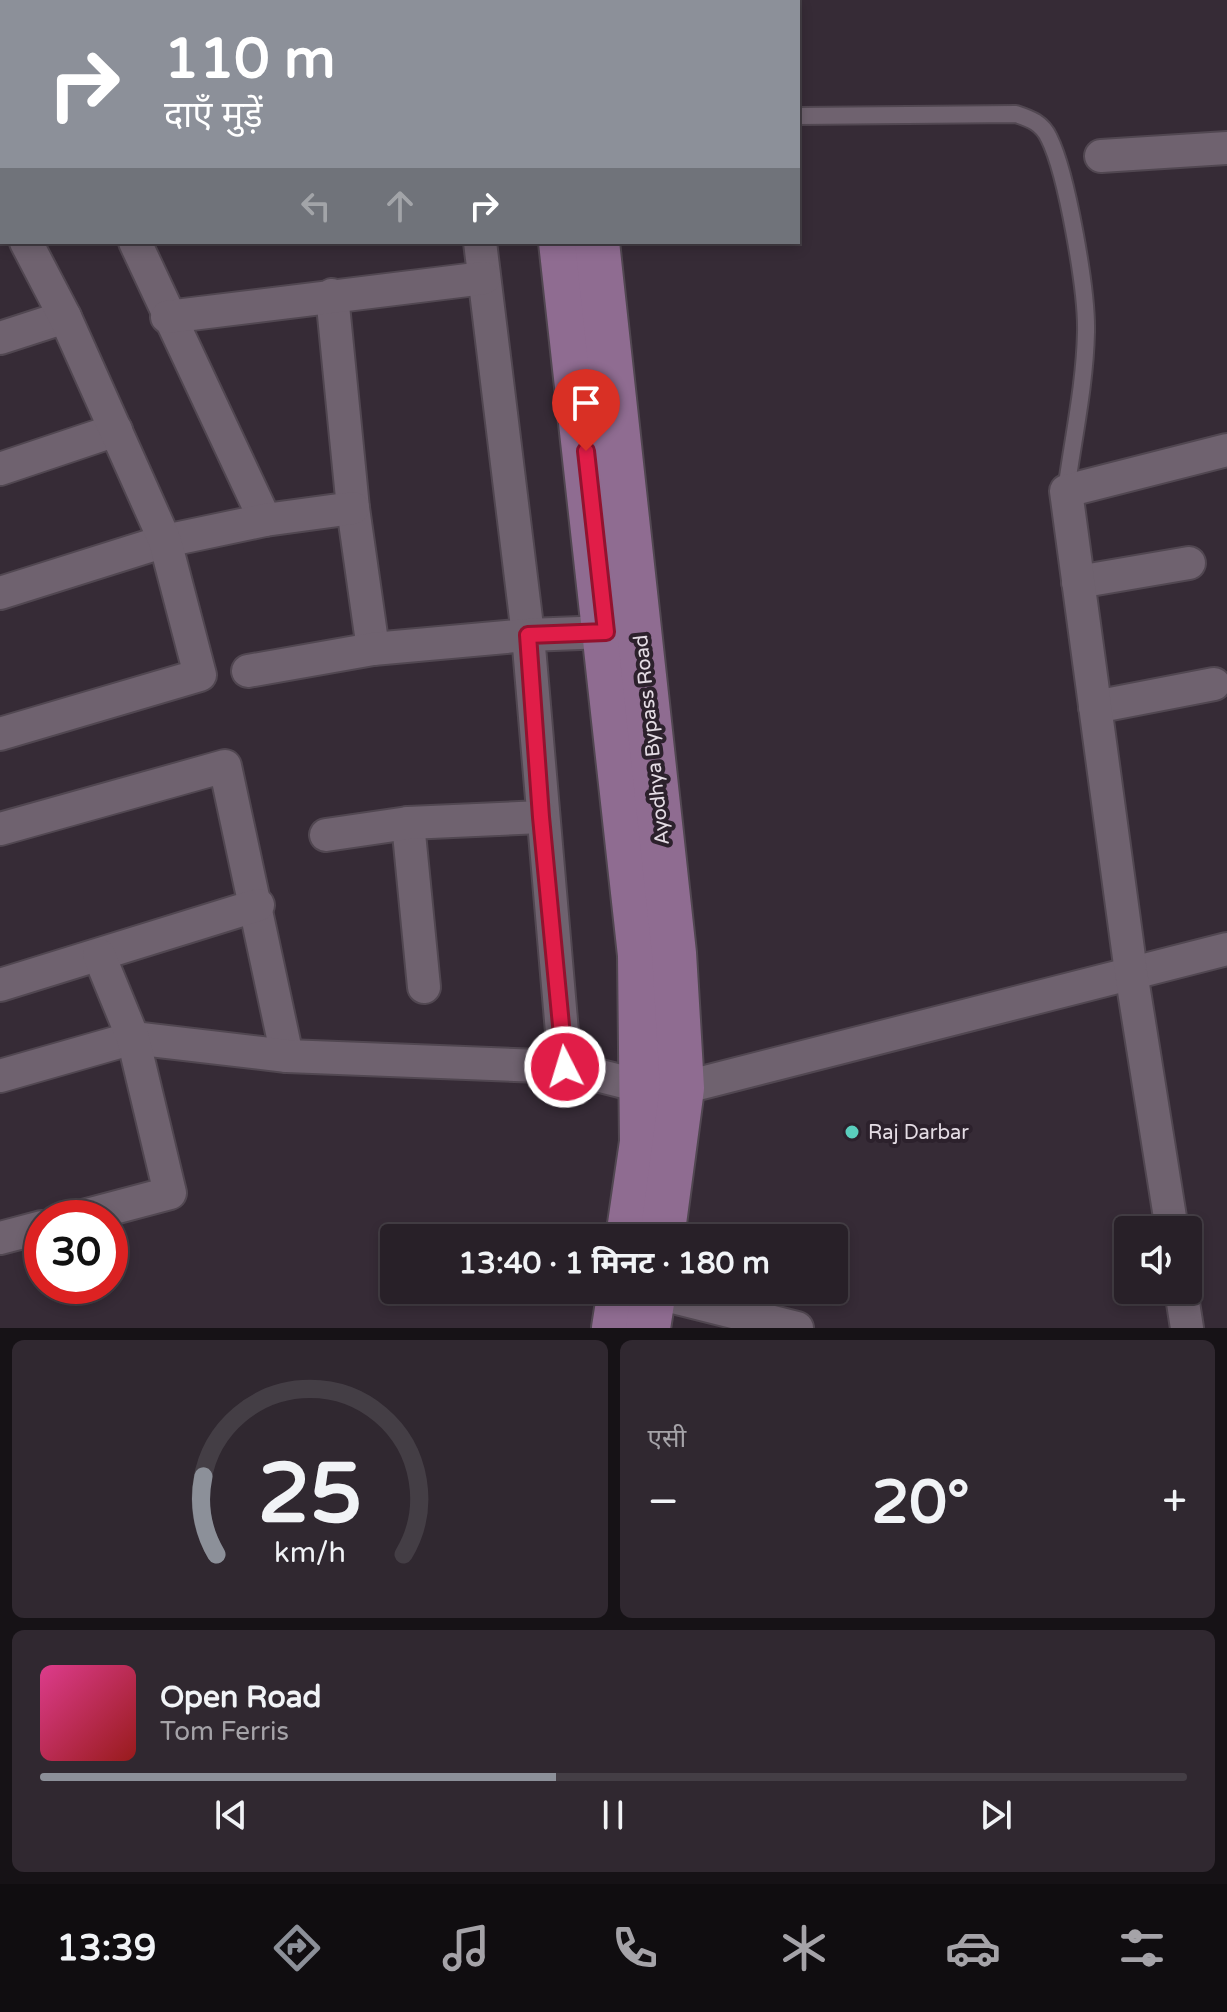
<!DOCTYPE html>
<html lang="hi">
<meta charset="utf-8">
<style>
:root{--surface:#282028;--page:#302830;--text:#f1f3f6;--muted:#a5a3a8;--line:#443e45;--accent:#8c9099}
body{margin:0;font-family:"Varela Round","Noto Sans Devanagari",sans-serif;background:var(--page);color:var(--text);height:100vh;display:flex;flex-direction:column;font-size:30px;white-space:nowrap}
*{box-sizing:border-box;margin:0}
p{font-size:26px;color:var(--muted)}
.icon{flex:none;width:44px;height:44px;fill:none;stroke:currentColor;stroke-width:2;stroke-linecap:round;stroke-linejoin:round}
.map{position:relative;height:1328px;overflow:hidden}
.sheet{display:flex;flex-direction:column;gap:12px;padding:12px;background:#161216;flex:1}
.sheet>*{flex:none}
.guide{position:absolute;left:0px;top:0px;width:800px;height:244px;box-shadow:0 4px 12px #0003,0 0 0 2px var(--line);background:#8c9099;color:#fff;overflow:hidden}
.tools{position:absolute;left:1114px;top:1216px;display:grid;gap:16px}
.tools a{display:grid;place-items:center;width:88px;height:88px;border-radius:8px;background:var(--surface);box-shadow:0 4px 12px #0003,0 0 0 2px var(--line);font-size:40px}
.speed{position:absolute;left:24px;top:1200px;display:flex;gap:16px;font-size:40px;font-weight:700;text-align:center}
.speed>*{display:grid;place-content:center;width:104px;height:104px;border-radius:50%;background:var(--surface);box-shadow:0 4px 12px #0003,0 0 0 2px var(--line);line-height:1}
.speed .limit{border:12px solid #d22;background:#fff;color:#111}
.pin{position:absolute;display:grid;place-items:center;width:68px;height:68px;color:#fff;margin:-82px -34px;border-radius:50% 50% 50% 0;rotate:-45deg;box-shadow:0 0 8px #0007}
.pin .icon{rotate:45deg}
.me{position:absolute;width:88px;margin:-44px;rotate:355deg;stroke-linejoin:round;filter:drop-shadow(0 0 6px #0008)}
.turn{display:flex;align-items:center;gap:28px;height:168px;padding:0 32px;font-size:36px}
.turn .icon{width:104px;height:104px;stroke-width:2.5}
.turn b{display:block;font-size:56px;line-height:68px}
.lanes{display:flex;align-items:center;height:76px;padding:0 32px;background:#0003;justify-content:center;gap:40px;direction:ltr}
.lanes .off{opacity:.35}
.big{font-size:60px;font-weight:700;line-height:1.1}
.sheet .widget{flex:1;display:flex;flex-direction:column;justify-content:center;gap:12px;min-width:0;padding:0 28px;border-radius:12px;background:var(--page)}
.sheet .dial{align-items:center;gap:0}
.dial svg{height:208px;overflow:visible;fill:none;stroke:var(--line);stroke-width:7;stroke-linecap:round;text-anchor:middle}
.dial text{fill:var(--text);stroke:none}
.song{display:flex;align-items:center;gap:24px}
.cover{width:96px;height:96px;border-radius:12px;background:linear-gradient(135deg,hsl(330 70% 55%),hsl(0 70% 35%))}
.played{height:8px;border-radius:4px;background:linear-gradient(90deg,var(--accent) 45%,var(--line) 45%)}
.keys{display:flex;justify-content:space-around;direction:ltr}
.heat{display:flex;justify-content:space-between;align-items:center;font-size:44px;direction:ltr}
.sheet .tiles{flex:1;display:grid;gap:12px;grid-template-columns:1fr 1fr}
.widget:last-child{grid-column:span 2}
.trip{position:absolute;left:380px;top:1224px;width:468px;height:80px;border-radius:8px;background:var(--surface);box-shadow:0 4px 12px #0003,0 0 0 2px var(--line);font-weight:700;line-height:80px;text-align:center}
.tabs{display:flex;height:128px;justify-content:space-around;align-items:center;background:#100d10;color:var(--muted)}
.tabs .icon{width:56px;height:56px}
.tabs .active{color:var(--accent)}
.tabs b{font-size:36px;color:var(--text)}
.map>svg:first-child{display:block}
.lines{fill:none;stroke-linecap:round;stroke-linejoin:round}
.service-casing{stroke:#514751;stroke-width:20}
.minor-casing{stroke:#514751;stroke-width:36}
.primary-casing{stroke:#514751;stroke-width:48}
.service{stroke:#6f626f;stroke-width:16}
.minor{stroke:#6f626f;stroke-width:32}
.primary{stroke:#8f6c91;stroke-width:44}
.route-casing{stroke:#92132f;stroke-width:20}
.route{stroke:#e11d48;stroke-width:14}
.poi-dot{fill:#5acebd;stroke:#2c212c;stroke-width:3}
.labels{text-anchor:middle;stroke-width:8;stroke-linejoin:round;paint-order:stroke}
.street-label{font-size:20px;fill:#e4dce4;stroke:#2c212c}
.poi-label{font-size:20px;fill:#e4dce4;stroke:#2c212c;text-anchor:start}
</style>
<div class="map">
<svg width="1227" height="1328" viewBox="0 0 1227 1328">
<rect width="100%" height="100%" fill="#362b36"/>
<g class="lines">
<defs>
<path id="service" d="M798,116L1016,114C1031,119 1042,123 1049,138C1067,174 1087,291 1086,332C1085,384 1073,439 1066,491"/>
<g id="minor">
<polyline points="274,0 275,2"/>
<polyline points="452,0 452,2"/>
<polyline points="1101,156 1227,148"/>
<polyline points="0,192 2,196"/>
<polyline points="135,242 265,520"/>
<polyline points="480,242 528,635 565,1067"/>
<polyline points="332,295 353,508 373,649"/>
<polyline points="167,317 484,278"/>
<polyline points="0,338 65,317"/>
<polyline points="0,469 116,430"/>
<polyline points="1078,582 1189,563"/>
<polyline points="0,593 165,541 265,520 353,508"/>
<polyline points="248,671 373,649 528,635 606,632"/>
<polyline points="1095,707 1214,684"/>
<polyline points="0,734 200,675 165,541 65,317 26,242"/>
<polyline points="408,823 424,987"/>
<polyline points="0,829 225,766 287,1056"/>
<polyline points="326,835 408,823 541,817"/>
<polyline points="0,985 258,905"/>
<polyline points="0,1076 133,1038 287,1056 565,1067 640,1086 682,1088 1227,949"/>
<polyline points="76,1218 170,1193 133,1038 99,955"/>
<polyline points="1172,1230 1131,972 1066,491 1227,450"/>
<polyline points="0,1238 42,1227"/>
<polyline points="1181,1290 1187,1328"/>
<polyline points="653,1292 797,1328"/>
</g>
<g id="primary">
<polyline points="532,0 532,2"/>
<polyline points="571,0 571,2"/>
<polyline points="561,242 640,955 642,1142 628,1238"/>
<polyline points="597,242 674,953 682,1088 662,1238"/>
<polyline points="614,1328 620,1290"/>
<polyline points="648,1328 654,1290"/>
</g>
</defs>
<use href="#service" class="service-casing"/>
<use href="#minor" class="minor-casing"/>
<use href="#primary" class="primary-casing"/>
<use href="#service" class="service"/>
<use href="#minor" class="minor"/>
<use href="#primary" class="primary"/>
</g>
<g class="lines">
<defs>
<polyline id="route" points="565,1067 541,817 528,635 606,632 586,451"/>
</defs>
<use href="#route" class="route-casing"/>
<use href="#route" class="route"/>
</g>
<circle class="poi-dot" cx="852" cy="1132" r="8"/>
<g class="labels">
<g class="street-label">
<text transform="translate(651 740) rotate(-96)" y="7">Ayodhya Bypass Road</text>
</g>
<g class="poi-label">
<text x="868" y="1139">Raj Darbar</text>
</g>
</g>
</svg>
<div class="tools">
<a><svg class="icon" aria-label="sound" viewBox="0 0 24 24"><path d="M4 9h4l5-4v14l-5-4H4zM17 9q2 3 0 6"/></svg></a>
</div>
<div class="speed"><div class="limit">30</div></div>
<div class="pin" style="left:586px;top:451px;background:#d93025"><svg class="icon" aria-label="arrive" viewBox="0 0 24 24"><path d="M6 21V4h12l-3 4 3 4H6"/></svg></div>
<svg class="me" style="left:565px;top:1067px" viewBox="-20 -20 40 40"><circle r="17" fill="#e11d48" stroke="#fff" stroke-width="3"/><path d="M0-11L8 9 0 5-8 9z" fill="#fff"/></svg>
<div class="trip">13:40 · 1 मिनट · 180 m</div>
<div class="guide">
<div class="turn"><svg class="icon" aria-label="right" viewBox="0 0 24 24"><path d="M7 20v-9h11M14 6l5 5-5 5"/></svg><div><b>110 m</b>दाएँ मुड़ें</div></div>
<div class="lanes"><svg class="icon off" aria-label="left" viewBox="0 0 24 24"><path d="M17 20v-9H6M10 6l-5 5 5 5"/></svg><svg class="icon off" aria-label="ahead" viewBox="0 0 24 24"><path d="M12 20V5M6 11l6-6 6 6"/></svg><svg class="icon" aria-label="right" viewBox="0 0 24 24"><path d="M7 20v-9h11M14 6l5 5-5 5"/></svg></div>
</div>
</div>
<section class="sheet">
<div class="tiles">
<div class="widget dial"><svg viewBox="0 0 100 80">
<path d="M14 69A42 42 0 1 1 86 69"/>
<path d="M14 69A42 42 0 0 1 9 39" stroke="#8c9099"/>
<text x="50" y="56" font-size="32" font-weight="700">25</text>
<text x="50" y="72" font-size="11">km/h</text>
</svg></div>
<div class="widget"><p>एसी</p>
<div class="heat"><a>−</a><b class="big">20°</b><a>+</a></div>
</div>
<div class="widget">
<div class="song"><i class="cover"></i><div><b>Open Road</b><p>Tom Ferris</p></div></div>
<div class="played"></div>
<div class="keys"><svg class="icon" aria-label="previous" viewBox="0 0 24 24"><path d="M18 5L8 12l10 7zM5 5v14"/></svg><svg class="icon" aria-label="pause" viewBox="0 0 24 24"><path d="M8 5v14M16 5v14"/></svg><svg class="icon" aria-label="next" viewBox="0 0 24 24"><path d="M6 5l10 7-10 7zM19 5v14"/></svg></div>
</div>
</div>
</section>
<nav class="tabs">
<b>13:39</b>
<svg class="icon active" aria-label="directions" viewBox="0 0 24 24"><path d="M12 3l9 9-9 9-9-9zM9 14v-3h6M13 9l2 2-2 2"/></svg>
<svg class="icon" aria-label="music" viewBox="0 0 24 24"><path d="M9 18V5l10-2v13"/><circle cx="6" cy="18" r="3"/><circle cx="16" cy="16" r="3"/></svg>
<svg class="icon" aria-label="phone" viewBox="0 0 24 24"><path d="M5 4h4l2 5-3 2q2 4 5 5l2-3 5 2v4C11 20 4 13 5 4z"/></svg>
<svg class="icon" aria-label="climate" viewBox="0 0 24 24"><path d="M12 3v18M4 7l16 10M4 17L20 7"/></svg>
<svg class="icon" aria-label="car" viewBox="0 0 24 24"><path d="M5 17H2v-5l4-1 3-4h7l3 4 3 1v5h-3M9 17h6M6 11h13"/><circle cx="7" cy="17" r="2"/><circle cx="17" cy="17" r="2"/></svg>
<svg class="icon" aria-label="filters" viewBox="0 0 24 24"><path d="M4 7h16M4 17h16"/><circle cx="9" cy="7" r="2"/><circle cx="15" cy="17" r="2"/></svg>
</nav>
